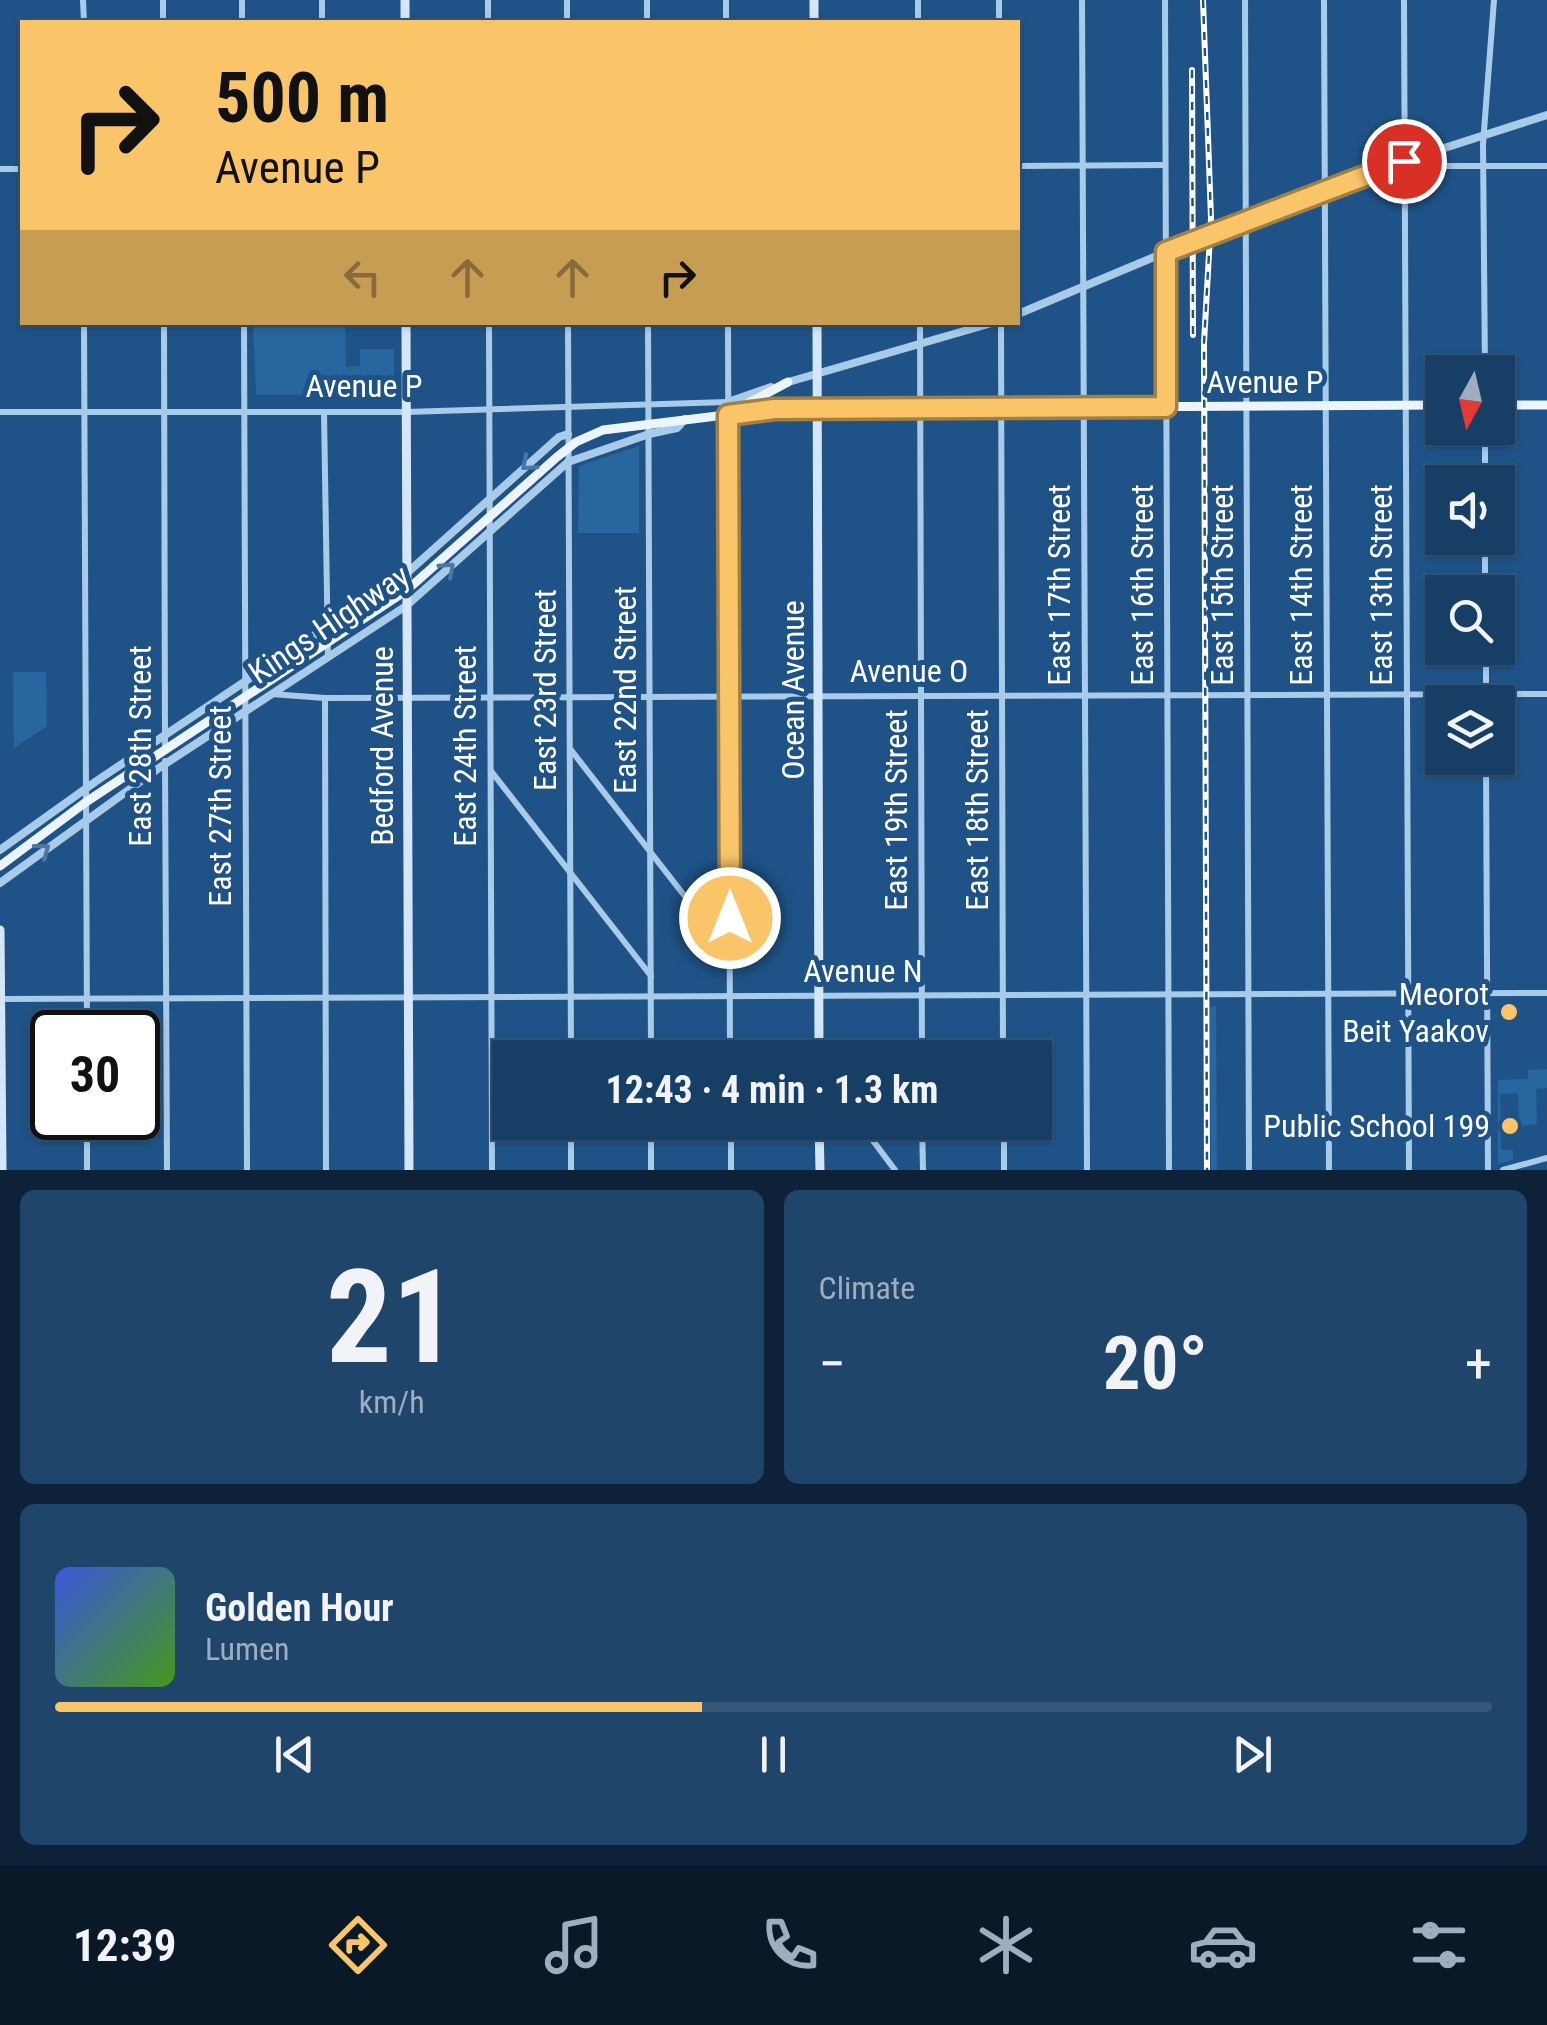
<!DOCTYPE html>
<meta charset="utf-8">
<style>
:root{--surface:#173e65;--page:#20456b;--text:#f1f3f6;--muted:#9eaebf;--line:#365779;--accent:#f9c568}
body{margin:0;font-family:"Roboto Condensed",sans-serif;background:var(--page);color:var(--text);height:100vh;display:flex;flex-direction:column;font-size:38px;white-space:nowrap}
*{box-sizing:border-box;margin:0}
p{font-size:32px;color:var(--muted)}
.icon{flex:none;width:55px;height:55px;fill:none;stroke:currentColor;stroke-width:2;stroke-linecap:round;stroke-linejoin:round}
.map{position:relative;height:1170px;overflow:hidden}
.panel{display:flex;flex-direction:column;gap:20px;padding:20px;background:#0d2238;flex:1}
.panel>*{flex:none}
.top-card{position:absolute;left:20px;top:20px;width:1000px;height:305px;border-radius:0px;box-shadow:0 2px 8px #0004,0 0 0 2px var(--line);background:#f9c568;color:#111;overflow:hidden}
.needle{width:65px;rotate:188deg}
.controls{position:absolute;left:1425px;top:355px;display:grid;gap:20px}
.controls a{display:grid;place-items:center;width:90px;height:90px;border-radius:0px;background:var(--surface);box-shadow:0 2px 8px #0004,0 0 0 2px var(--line);font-size:50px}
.speed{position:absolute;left:30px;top:1010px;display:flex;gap:20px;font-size:50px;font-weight:700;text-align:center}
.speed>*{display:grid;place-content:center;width:130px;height:130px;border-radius:50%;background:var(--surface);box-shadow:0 2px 8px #0004,0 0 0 2px var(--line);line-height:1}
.speed .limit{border:5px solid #111;border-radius:15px;background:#fff;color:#111}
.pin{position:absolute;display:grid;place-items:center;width:85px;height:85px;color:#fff;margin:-42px;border:5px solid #fff;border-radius:50%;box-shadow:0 2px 10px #0007}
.me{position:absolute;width:110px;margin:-55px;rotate:0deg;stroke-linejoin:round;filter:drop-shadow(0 0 8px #0008)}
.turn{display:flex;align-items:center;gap:35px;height:210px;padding:0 30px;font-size:45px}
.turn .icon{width:130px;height:130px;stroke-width:2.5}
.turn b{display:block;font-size:70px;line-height:85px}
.lanes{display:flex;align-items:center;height:95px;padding:0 30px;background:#0003;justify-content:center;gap:50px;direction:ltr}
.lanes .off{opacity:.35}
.big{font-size:75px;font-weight:700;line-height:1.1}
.panel .widget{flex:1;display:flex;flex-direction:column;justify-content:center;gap:15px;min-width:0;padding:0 35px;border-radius:15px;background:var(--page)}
.panel .dial{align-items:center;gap:0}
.dial b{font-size:130px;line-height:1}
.song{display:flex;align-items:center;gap:30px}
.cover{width:120px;height:120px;border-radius:15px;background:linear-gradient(135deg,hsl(230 70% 55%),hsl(100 70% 35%))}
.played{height:10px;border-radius:5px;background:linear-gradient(90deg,var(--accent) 45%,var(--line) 45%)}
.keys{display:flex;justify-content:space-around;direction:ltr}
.heat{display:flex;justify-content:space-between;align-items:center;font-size:55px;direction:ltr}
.panel .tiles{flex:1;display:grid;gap:20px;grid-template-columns:1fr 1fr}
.widget:last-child{grid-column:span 2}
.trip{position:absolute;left:492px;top:1040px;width:560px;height:100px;border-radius:0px;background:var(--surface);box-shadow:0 2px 8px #0004,0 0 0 2px var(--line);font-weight:700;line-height:100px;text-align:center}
.tabs{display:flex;height:160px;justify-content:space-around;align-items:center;background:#091928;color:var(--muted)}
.tabs .icon{width:70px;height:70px}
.tabs .current{color:var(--accent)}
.tabs b{font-size:45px;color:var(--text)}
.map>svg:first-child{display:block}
.green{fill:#28669f}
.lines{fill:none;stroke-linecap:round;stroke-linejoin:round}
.minor{stroke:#a8cbea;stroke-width:6}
.tertiary{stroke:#a8cbea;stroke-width:8}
.secondary{stroke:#d4e6f8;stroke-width:9}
.primary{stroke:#ecf5fe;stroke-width:9}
.rail-casing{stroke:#fff;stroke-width:6}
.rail{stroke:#1f5387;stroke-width:2.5;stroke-dasharray:8;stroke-linecap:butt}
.oneway{stroke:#4877a5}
.route-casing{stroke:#a28044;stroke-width:25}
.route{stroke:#f9c568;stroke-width:18}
.poi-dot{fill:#f9c568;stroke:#1f5387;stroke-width:4}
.labels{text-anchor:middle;stroke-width:10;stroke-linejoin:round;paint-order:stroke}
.street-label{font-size:32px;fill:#fff;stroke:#1f5387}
.poi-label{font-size:32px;fill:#fff;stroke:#1f5387;text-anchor:end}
</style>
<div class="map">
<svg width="1547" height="1170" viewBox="0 0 1547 1170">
<rect width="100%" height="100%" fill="#1f5387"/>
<g class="green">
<polygon points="253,323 345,323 346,367 360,366 360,349 394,349 394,394 256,395"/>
<polygon points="639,446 639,533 578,533 579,466"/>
<polygon points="13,672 46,672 47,726 14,748"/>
<polygon points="1216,1006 1217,1170 1211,1170 1210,1007"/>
<polygon points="1547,1069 1547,1088 1536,1089 1537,1124 1519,1126 1518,1093 1500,1094 1501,1150 1513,1150 1513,1160 1498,1164 1498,1080 1528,1079 1528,1070"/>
</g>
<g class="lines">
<g class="minor">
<polyline points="83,0 84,22"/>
<polyline points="163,0 163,22"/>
<polyline points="242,0 242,22"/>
<polyline points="322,0 322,22"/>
<polyline points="488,0 488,22"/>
<polyline points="567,0 567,22"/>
<polyline points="647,0 647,22"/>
<polyline points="726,0 726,22"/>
<polyline points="918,0 918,22"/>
<polyline points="999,0 999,22"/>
<polyline points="1082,0 1087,1170"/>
<polyline points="1165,0 1169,1170"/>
<polyline points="1245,0 1249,1170"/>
<polyline points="1324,0 1329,1170"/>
<polyline points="1404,0 1409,1170"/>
<polyline points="1406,161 1416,166 1547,166"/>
<polyline points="1018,166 1165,165"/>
<polyline points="0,169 22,169"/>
<polyline points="84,322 87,1032"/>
<polyline points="164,322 165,749"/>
<polyline points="244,322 247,1170"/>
<polyline points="489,322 492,1170"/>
<polyline points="568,322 571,1058"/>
<polyline points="648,322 651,1058"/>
<polyline points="728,322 730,1058"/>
<polyline points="920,322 922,1058"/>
<polyline points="1001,322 1003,1058"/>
<polyline points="1485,372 1483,144 1494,0"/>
<polyline points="0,412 406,412 728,402"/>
<polyline points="324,412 328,657"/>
<polyline points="1485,428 1485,482"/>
<polyline points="1485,538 1485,592"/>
<polyline points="1486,648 1486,702"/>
<polyline points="271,694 325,698 1547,694"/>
<polyline points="325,698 326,1170"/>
<polyline points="571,750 729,953"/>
<polyline points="1486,758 1488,1170"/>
<polyline points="165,761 167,1170"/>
<polyline points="491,771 651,976"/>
<polyline points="0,999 1547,993"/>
<polyline points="87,1118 87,1170"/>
<polyline points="571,1122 571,1170"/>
<polyline points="651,1122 651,1170"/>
<polyline points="731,1122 731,1170"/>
<polyline points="859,1122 895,1170"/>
<polyline points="922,1122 923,1170"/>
<polyline points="1004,1122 1004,1170"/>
<polyline points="1503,1170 1547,1158"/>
</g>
<g class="tertiary">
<polyline points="1018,314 1245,219 1404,161 1547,115"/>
<polyline points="785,383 995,322"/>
<polyline points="728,402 771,387"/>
<polyline points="0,850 95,782 407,573 559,437 568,434"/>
<polyline points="0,883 159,768 406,606 568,462 649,434 677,428 685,419"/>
</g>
<g class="secondary">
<polyline points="405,0 405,22"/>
<polyline points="814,0 814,22"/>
<polyline points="406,322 409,1170"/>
<polyline points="817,322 819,1058"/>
<polyline points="0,930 2,1170"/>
<polyline points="819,1122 820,1170"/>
</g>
<g class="primary">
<polyline points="1498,405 1547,405"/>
<polyline points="730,413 788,382"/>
<polyline points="0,866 86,802 407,590 557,457 576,442 603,430 774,409 1442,405"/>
</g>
<defs>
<g id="rail">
<polyline points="1203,0 1211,218 1204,343 1207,1170"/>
<polyline points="1192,70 1193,335"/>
</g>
</defs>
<use href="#rail" class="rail-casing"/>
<use href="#rail" class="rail"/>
</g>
<defs><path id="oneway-chevron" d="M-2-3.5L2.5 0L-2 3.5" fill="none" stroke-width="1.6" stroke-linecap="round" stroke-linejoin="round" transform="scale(2.5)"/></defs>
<g class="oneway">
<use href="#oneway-chevron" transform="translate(528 464) rotate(139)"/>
<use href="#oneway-chevron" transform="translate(448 569) rotate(-42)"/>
<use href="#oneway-chevron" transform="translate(43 850) rotate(-37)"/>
</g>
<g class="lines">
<defs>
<polyline id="route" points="730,918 728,415 774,409 1166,407 1166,252 1404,161"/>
</defs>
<use href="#route" class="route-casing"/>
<use href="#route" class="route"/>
</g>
<g class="poi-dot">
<circle cx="1509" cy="1012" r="10"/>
<circle cx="1510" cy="1126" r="10"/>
</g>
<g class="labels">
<g class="street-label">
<text x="1265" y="393">Avenue P</text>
<text x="364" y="397">Avenue P</text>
<text transform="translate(1059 585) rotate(-90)" y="11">East 17th Street</text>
<text transform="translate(1142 585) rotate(-90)" y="11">East 16th Street</text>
<text transform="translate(1222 585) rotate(-90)" y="11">East 15th Street</text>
<text transform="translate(1301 585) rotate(-90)" y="11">East 14th Street</text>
<text transform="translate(1381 585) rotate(-90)" y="11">East 13th Street</text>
<text transform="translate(329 624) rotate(-34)" y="11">Kings Highway</text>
<text x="909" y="682">Avenue O</text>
<text transform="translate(545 690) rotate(-90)" y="11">East 23rd Street</text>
<text transform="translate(625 690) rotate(-90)" y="11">East 22nd Street</text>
<text transform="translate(793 690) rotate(-90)" y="11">Ocean Avenue</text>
<text transform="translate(140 746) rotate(-90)" y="11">East 28th Street</text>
<text transform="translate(382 746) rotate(-90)" y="11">Bedford Avenue</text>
<text transform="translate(465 746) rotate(-90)" y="11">East 24th Street</text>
<text transform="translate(220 806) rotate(-90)" y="11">East 27th Street</text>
<text transform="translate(896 810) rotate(-90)" y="11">East 19th Street</text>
<text transform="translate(977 810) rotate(-90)" y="11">East 18th Street</text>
<text x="863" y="982">Avenue N</text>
</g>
<g class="poi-label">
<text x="1489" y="1005">Meorot<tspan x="1489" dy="37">Beit Yaakov</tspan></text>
<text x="1490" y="1137">Public School 199</text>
</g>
</g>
</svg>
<div class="controls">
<a><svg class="needle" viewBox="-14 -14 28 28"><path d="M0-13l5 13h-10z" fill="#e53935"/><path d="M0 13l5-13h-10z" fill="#9eaebf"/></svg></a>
<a><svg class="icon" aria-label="sound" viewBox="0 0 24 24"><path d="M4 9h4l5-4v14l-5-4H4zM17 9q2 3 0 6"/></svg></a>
<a><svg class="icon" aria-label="search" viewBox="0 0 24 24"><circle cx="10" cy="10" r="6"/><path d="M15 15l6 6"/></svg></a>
<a><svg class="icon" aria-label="layers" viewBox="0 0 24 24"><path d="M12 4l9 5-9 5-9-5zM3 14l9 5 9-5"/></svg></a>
</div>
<div class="speed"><div class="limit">30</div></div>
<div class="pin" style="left:1404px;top:161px;background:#d93025"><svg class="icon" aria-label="arrive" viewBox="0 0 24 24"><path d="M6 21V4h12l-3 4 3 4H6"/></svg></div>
<svg class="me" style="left:730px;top:918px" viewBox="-20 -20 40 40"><circle r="17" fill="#f9c568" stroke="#fff" stroke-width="3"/><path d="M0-11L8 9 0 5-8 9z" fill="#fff"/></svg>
<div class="trip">12:43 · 4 min · 1.3 km</div>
<div class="top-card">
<div class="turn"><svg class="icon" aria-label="right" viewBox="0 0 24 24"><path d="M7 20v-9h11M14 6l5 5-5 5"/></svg><div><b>500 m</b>Avenue P</div></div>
<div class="lanes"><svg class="icon off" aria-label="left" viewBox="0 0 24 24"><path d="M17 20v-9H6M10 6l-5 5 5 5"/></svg><svg class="icon off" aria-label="ahead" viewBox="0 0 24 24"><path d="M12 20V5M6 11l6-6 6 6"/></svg><svg class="icon off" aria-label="ahead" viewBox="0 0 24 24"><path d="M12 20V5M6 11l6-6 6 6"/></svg><svg class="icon" aria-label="right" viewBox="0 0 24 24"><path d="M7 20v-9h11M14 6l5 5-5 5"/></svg></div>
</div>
</div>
<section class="panel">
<div class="tiles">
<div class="widget dial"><b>21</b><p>km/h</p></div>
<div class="widget"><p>Climate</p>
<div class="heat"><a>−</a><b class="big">20°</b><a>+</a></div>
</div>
<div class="widget">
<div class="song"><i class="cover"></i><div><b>Golden Hour</b><p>Lumen</p></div></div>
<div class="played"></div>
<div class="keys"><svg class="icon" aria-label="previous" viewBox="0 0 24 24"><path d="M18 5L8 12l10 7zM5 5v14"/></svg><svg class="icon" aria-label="pause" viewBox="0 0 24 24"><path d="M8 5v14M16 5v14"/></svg><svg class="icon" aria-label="next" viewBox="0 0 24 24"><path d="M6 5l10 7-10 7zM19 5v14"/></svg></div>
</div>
</div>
</section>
<nav class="tabs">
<b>12:39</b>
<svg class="icon current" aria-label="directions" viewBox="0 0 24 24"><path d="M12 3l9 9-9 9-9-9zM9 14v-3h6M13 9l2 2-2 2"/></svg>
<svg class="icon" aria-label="music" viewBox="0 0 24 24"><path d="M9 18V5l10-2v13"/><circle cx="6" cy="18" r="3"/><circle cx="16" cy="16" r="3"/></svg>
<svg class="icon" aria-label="phone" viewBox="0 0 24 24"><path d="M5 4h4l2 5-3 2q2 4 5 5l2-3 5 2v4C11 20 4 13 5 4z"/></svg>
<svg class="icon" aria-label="climate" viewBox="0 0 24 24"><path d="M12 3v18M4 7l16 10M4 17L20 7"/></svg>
<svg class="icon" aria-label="car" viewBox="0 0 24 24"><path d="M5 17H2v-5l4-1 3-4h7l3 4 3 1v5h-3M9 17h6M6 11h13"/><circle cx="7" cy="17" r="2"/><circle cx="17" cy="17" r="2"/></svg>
<svg class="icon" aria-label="filters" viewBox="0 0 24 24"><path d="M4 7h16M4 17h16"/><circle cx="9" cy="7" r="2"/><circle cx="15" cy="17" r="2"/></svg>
</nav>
